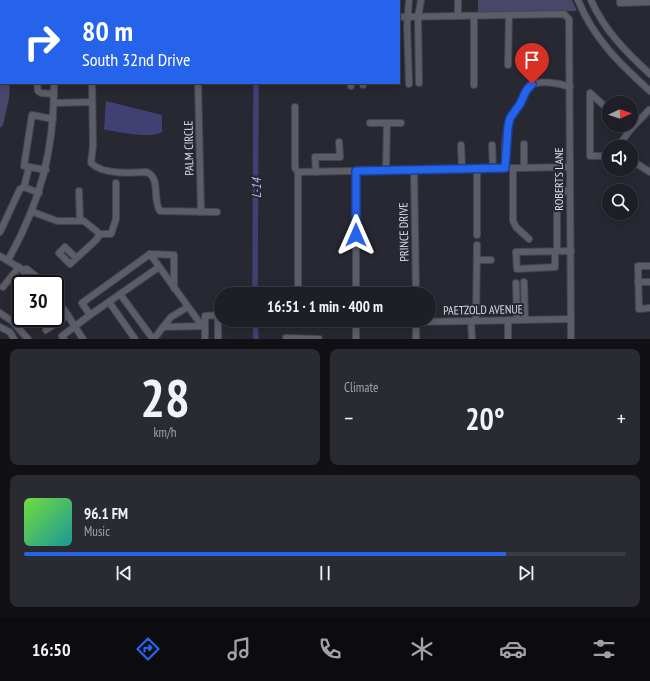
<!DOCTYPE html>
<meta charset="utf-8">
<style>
:root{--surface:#1d1e26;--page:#2a2b32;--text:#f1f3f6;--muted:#a0a2a7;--line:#3b3c43;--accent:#2563eb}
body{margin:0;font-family:"PT Sans Narrow",sans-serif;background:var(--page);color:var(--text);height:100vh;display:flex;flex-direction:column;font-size:15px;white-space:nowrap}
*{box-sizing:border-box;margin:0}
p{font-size:13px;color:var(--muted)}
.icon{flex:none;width:22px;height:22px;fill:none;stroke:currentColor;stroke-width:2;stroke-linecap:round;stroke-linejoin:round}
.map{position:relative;height:339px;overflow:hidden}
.side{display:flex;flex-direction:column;gap:10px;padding:10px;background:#101015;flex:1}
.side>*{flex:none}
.guide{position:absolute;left:0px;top:0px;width:400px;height:84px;box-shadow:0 2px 10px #0003,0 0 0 1px var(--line);background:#2563eb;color:#fff;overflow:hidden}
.needle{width:26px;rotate:87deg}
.fabs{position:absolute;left:602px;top:96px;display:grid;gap:8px}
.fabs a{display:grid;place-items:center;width:36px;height:36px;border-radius:50%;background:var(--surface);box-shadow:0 2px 10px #0003,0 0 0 1px var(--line);font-size:20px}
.speed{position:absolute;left:12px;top:275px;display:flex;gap:8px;font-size:20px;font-weight:700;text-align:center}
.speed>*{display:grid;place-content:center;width:52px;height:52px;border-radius:50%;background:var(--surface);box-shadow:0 2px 10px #0003,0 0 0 1px var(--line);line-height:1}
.speed .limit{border:2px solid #111;border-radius:6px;background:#fff;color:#111}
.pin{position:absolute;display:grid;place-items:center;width:34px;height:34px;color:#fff;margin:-41px -17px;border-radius:50% 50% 50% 0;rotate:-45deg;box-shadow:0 0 4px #0007}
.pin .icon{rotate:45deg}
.me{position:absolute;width:44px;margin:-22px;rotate:0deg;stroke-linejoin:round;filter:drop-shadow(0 0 3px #0008)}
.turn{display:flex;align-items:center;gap:14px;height:84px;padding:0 16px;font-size:18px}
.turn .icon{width:52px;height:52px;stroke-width:2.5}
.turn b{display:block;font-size:28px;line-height:34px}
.big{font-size:30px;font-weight:700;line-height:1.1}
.side .widget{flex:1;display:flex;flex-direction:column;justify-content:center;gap:6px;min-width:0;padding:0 14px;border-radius:8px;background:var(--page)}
.side .dial{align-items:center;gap:0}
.dial b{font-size:52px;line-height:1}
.song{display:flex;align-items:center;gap:12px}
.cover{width:48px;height:48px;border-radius:6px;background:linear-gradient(135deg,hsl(100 70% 55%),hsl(180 70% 35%))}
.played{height:4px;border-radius:2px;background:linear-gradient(90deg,var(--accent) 80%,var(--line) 80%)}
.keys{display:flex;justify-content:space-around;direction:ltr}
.heat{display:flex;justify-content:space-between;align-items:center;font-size:22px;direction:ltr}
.side .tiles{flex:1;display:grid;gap:10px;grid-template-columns:1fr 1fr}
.widget:last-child{grid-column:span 2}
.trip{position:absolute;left:214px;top:287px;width:222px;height:40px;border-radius:20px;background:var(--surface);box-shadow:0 2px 10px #0003,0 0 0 1px var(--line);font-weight:700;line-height:40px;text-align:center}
.tab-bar{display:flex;height:64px;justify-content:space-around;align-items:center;background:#0c0c0f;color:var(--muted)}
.tab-bar .icon{width:28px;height:28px}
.tab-bar .on{color:var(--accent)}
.tab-bar b{font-size:18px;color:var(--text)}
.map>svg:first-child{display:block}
.green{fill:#474867}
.water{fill:#404172}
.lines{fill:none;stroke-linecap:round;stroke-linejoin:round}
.canal{stroke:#404172;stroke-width:5.5}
.minor-casing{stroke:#45464d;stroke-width:8}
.minor{stroke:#5c5d69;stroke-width:6}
.route-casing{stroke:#184099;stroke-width:10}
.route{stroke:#2563eb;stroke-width:7}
.labels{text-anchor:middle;stroke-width:4;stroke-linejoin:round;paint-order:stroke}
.street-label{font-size:12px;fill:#dbdce2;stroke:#272832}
.water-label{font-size:13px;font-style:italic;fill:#b4b8f7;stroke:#272832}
</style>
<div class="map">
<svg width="650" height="339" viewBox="0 0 650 339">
<rect width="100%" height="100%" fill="#272832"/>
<g class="green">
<polygon points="0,0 13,1 1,1 1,83 10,83 9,99 3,125 0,128"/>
<polygon points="58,0 239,0 58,1"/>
<polygon points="478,0 572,0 577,11 478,12"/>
</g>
<path class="water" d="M106,101L162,115V132C152,139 119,132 106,130L104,129Z"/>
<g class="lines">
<g class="canal">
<polyline points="256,0 256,1"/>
<polyline points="255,294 256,83"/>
<polyline points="255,320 256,339"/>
</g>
<defs>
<g id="minor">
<polyline points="42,0 42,1"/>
<polyline points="53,0 53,1"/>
<polyline points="323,0 323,1"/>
<polyline points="458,0 458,16"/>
<path d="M578,0C593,38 620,64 650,91"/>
<path d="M591,0C604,30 626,52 650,74"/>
<polyline points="620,0 620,3 650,2"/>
<polyline points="69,1 69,0"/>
<polyline points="380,1 380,0"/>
<polyline points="474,16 474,85"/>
<polyline points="399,17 564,14 569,19 571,339"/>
<polyline points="508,65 509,15"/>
<polyline points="37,83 38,91 41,93 54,94"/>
<path d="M92,83L93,146L91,163C103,175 131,173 147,172C161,179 152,199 160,211L217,212"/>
<polyline points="198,83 201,212"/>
<polyline points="351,83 351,86"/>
<polyline points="363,83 363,85"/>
<polyline points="419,83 418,17 421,0"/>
<polyline points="409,84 407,25 409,0"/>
<polyline points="54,103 91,102"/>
<polyline points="295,107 295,168 298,172"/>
<polyline points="609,110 590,93 590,156 609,156"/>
<polyline points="370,123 401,123"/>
<polyline points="625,125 630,130 649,110"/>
<polyline points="524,144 524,168"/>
<polyline points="461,145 462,169"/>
<polyline points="492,145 493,168"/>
<polyline points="623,147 622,141 630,130"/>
<polyline points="631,160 650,172"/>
<path d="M505,168C505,153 504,133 510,119C512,113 517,109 520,104C523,98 524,92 528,87C538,79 559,83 570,87"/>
<polyline points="513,168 513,221 516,227 529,239"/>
<polyline points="477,169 477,235"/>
<polyline points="46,170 24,166 32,115 53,119"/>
<polyline points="386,170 387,123"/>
<polyline points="414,170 416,294"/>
<polyline points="28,171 24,187 39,193"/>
<polyline points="298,172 570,167"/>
<polyline points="316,172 315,157 340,157 339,142"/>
<polyline points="79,191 80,220"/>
<polyline points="33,212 57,221 84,221 100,234 111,234 116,219 116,183"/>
<polyline points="0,232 20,189 24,187"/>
<polyline points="555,251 555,267 517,269 516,252 571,251"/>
<polyline points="557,251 557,195 570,189"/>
<polyline points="150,254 174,255 174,288"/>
<polyline points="0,256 23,270 27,269 37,277 41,284"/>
<polyline points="76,258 65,247 59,253 70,264 96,240 100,234"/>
<path d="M8,260C41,201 54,151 54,83"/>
<polyline points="477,260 491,260"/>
<polyline points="650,266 638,266 639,309 650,308"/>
<polyline points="23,270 25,276 39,284"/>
<polyline points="524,282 525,320"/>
<polyline points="638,282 650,282"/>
<polyline points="516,283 517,320"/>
<polyline points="3,287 19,267"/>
<polyline points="120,294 153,339"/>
<polyline points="298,294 298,172"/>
<polyline points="356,294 356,171"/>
<polyline points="55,299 65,311 83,339"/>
<polyline points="109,302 135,339"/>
<polyline points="21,312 12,321 28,339"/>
<polyline points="0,313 12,321"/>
<polyline points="90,315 159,267"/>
<polyline points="299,320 300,323 303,324 571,319"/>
<polyline points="416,320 416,339"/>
<polyline points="508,320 508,339"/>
<polyline points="471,321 472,339"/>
<polyline points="476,321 477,245"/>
<polyline points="0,327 10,332 14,339"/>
<polyline points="163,327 171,317 188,307"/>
<polyline points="46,330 68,315"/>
<polyline points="286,338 319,339"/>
<polyline points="64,339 62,336 90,315 82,303 150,254 202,326"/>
<polyline points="154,339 163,327 204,326"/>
<polyline points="205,339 205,316 218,315 218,339"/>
<polyline points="356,339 356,321"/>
</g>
</defs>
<use href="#minor" class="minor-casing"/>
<use href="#minor" class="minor"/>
</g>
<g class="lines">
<defs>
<polyline id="route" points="356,235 356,171 505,168 508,127 510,118 520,104 526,91 532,84"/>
</defs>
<use href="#route" class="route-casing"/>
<use href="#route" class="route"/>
</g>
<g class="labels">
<g class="street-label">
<text transform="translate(189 148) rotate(-91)" y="4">PALM CIRCLE</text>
<text transform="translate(559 179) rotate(-90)" y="4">ROBERTS LANE</text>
<text transform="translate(404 232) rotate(-91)" y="4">PRINCE DRIVE</text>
<text transform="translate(483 310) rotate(-1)" y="4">PAETZOLD AVENUE</text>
</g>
<g class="water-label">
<text transform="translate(256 188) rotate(-90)" y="5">L-14</text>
</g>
</g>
</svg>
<div class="fabs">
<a><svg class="needle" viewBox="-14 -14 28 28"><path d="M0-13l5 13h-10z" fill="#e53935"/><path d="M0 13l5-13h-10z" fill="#a0a2a7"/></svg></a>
<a><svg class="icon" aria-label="sound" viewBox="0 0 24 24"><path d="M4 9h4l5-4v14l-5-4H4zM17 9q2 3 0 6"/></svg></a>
<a><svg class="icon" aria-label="search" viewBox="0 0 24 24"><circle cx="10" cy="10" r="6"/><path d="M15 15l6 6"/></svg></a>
</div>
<div class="speed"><div class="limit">30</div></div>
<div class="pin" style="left:532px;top:84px;background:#d93025"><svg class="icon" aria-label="arrive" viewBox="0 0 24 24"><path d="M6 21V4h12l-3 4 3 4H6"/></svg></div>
<svg class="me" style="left:356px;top:235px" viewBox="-20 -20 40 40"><path d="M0-17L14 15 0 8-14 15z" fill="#2563eb" stroke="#fff" stroke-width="4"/></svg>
<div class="trip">16:51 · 1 min · 400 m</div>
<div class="guide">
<div class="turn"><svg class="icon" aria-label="right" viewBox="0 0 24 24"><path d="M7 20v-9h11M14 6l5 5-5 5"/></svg><div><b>80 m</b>South 32nd Drive</div></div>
</div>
</div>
<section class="side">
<div class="tiles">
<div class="widget dial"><b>28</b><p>km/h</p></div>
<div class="widget"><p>Climate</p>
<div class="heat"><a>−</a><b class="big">20°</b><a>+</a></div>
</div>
<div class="widget">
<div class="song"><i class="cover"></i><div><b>96.1 FM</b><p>Music</p></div></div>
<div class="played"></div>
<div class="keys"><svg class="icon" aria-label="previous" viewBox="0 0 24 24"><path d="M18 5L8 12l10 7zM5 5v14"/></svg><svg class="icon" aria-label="pause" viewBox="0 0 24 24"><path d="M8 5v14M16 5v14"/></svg><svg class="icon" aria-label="next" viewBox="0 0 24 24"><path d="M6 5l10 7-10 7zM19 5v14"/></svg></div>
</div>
</div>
</section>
<nav class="tab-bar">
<b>16:50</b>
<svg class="icon on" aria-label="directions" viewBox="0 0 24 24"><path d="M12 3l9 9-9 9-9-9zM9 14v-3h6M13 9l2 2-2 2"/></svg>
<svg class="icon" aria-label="music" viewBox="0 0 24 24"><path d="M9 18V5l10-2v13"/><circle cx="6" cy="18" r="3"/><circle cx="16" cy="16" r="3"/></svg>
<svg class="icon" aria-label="phone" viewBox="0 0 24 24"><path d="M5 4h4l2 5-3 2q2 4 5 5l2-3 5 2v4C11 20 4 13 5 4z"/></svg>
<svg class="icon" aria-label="climate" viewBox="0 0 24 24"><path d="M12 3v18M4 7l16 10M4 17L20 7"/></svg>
<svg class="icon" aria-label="car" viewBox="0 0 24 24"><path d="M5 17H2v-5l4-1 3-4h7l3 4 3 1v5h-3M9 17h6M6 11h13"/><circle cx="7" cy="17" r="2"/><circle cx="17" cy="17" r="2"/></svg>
<svg class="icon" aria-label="filters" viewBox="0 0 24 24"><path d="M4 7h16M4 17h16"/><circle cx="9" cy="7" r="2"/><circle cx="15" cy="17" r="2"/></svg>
</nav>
